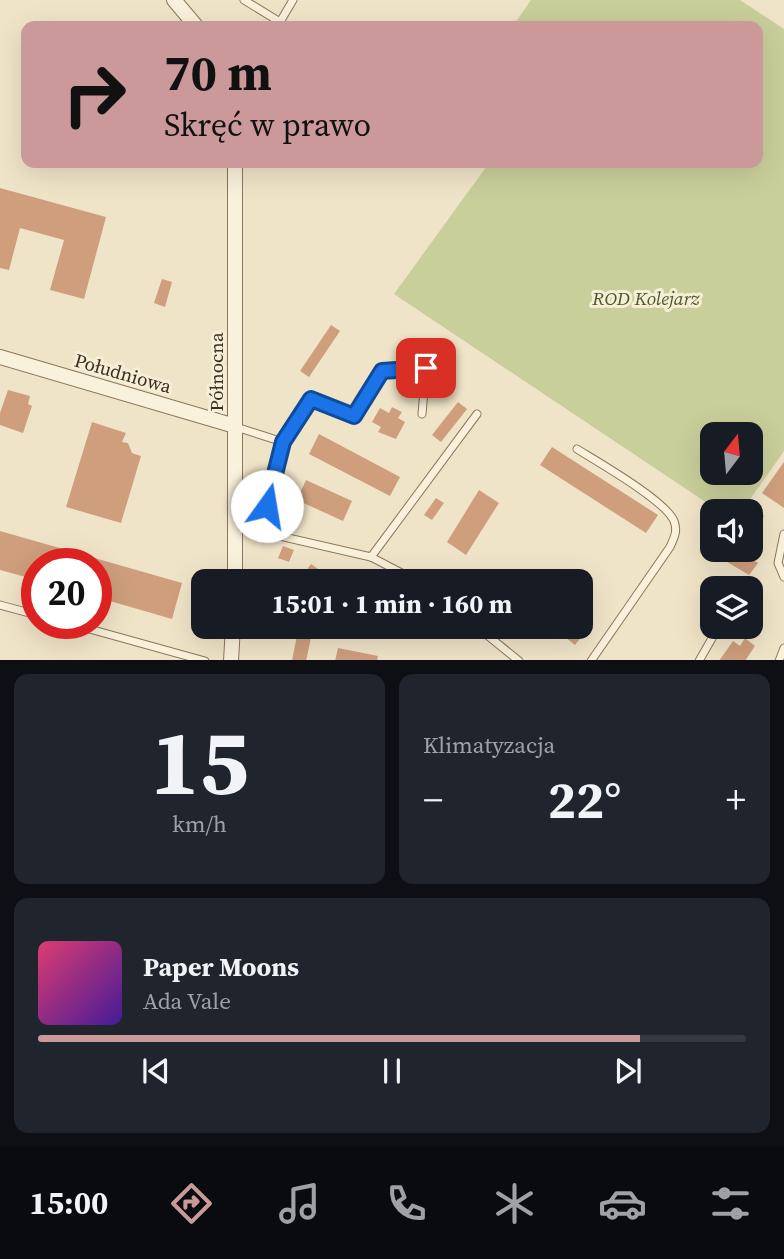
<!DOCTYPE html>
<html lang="pl">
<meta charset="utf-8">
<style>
:root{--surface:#171b24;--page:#20242c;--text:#f1f3f6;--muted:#9ea1a6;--line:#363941;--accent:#cc999b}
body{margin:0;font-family:"Source Serif 4",serif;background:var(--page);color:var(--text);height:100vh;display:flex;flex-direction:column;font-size:26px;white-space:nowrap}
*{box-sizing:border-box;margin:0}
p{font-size:23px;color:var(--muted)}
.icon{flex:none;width:38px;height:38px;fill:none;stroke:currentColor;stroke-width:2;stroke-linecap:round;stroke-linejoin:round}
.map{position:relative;height:660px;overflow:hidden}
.drawer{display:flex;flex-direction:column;gap:14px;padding:14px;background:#0d0f14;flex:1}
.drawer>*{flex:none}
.banner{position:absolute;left:21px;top:21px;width:742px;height:147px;border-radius:14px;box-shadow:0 7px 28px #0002;background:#cc999b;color:#111;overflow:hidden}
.needle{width:46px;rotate:16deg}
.buttons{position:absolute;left:700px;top:422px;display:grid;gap:14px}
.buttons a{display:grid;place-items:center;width:63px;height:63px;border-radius:14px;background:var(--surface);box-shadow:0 7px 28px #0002;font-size:35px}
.speed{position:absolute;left:21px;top:548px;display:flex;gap:14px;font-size:35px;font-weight:700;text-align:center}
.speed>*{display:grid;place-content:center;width:91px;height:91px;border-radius:50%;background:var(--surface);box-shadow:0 7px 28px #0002;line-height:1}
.speed .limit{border:10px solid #d22;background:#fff;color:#111}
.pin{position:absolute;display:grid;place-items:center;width:60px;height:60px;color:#fff;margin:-30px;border-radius:14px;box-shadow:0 4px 10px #0006}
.me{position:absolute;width:77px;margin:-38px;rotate:13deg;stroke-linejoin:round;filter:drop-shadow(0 0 5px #0008)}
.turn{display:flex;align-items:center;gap:24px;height:147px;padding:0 28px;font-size:32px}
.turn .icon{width:91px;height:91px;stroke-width:2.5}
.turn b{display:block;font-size:49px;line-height:60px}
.big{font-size:52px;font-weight:700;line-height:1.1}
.drawer .tile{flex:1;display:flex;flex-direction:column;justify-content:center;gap:10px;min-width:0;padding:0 24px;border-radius:14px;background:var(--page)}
.drawer .dial{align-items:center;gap:0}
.dial b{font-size:91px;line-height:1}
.song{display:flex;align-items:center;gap:21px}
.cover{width:84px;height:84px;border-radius:10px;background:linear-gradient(135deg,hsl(340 70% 55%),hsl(260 70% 35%))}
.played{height:7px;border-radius:4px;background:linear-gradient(90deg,var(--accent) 85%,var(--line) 85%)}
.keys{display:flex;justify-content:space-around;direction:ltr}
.heat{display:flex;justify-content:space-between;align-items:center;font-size:38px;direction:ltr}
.drawer .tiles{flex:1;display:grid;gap:14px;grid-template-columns:1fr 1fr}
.tile:last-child{grid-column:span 2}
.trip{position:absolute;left:191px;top:569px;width:402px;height:70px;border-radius:14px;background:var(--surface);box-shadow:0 7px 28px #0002;font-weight:700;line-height:70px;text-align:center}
.tab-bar{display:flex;height:112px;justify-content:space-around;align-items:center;background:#090b0e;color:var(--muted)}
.tab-bar .icon{width:49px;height:49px}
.tab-bar .current{color:var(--accent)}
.tab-bar b{font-size:32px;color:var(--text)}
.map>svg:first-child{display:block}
.green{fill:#c9cf9b;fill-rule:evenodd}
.building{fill:#cf9f7d}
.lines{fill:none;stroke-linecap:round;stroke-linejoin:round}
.lane-casing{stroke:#8d765c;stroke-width:9}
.street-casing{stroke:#8d765c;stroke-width:16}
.lane{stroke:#faf1dc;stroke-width:7}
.street{stroke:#faf1dc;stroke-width:14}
.route-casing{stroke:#114b97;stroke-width:18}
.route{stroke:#1a73e8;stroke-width:12}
.labels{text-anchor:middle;stroke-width:6;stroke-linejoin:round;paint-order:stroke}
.park-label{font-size:19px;font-style:italic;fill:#4d5a26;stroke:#f7eed8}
.street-label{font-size:19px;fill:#3d2e20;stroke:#f7eed8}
</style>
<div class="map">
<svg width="784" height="661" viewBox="0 0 784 661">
<rect width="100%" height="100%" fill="#f0e4c8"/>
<path class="green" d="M531,0H740L784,29V451L742,511H719L394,294L489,163H758V26H513ZM712,434H751V472H712Z"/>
<g class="building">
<polygon points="0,188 106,217 84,299 50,290 64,240 20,228 9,270 0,268"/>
<polygon points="162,279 172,282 165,307 154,303"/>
<polygon points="331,325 340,331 309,377 300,371"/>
<polygon points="8,390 30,396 28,404 32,406 23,433 0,425 0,413"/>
<polygon points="458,402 467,409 441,442 432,435"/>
<polygon points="392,407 402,412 398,418 405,422 396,439 378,432 381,427 372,422 380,408 389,413"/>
<polygon points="92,422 126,433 122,442 128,443 132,453 141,456 121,523 66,507"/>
<polygon points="319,434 400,477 390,496 309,454"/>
<polygon points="552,447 658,515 646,533 540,465"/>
<polygon points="784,462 784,508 762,493"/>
<polygon points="306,480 352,501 343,521 297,500"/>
<polygon points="479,490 499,503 466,555 447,542"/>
<polygon points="436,498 444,503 432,520 424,515"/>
<polygon points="751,506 764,516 751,534"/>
<polygon points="0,531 182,583 172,619 96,597 96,564 37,564 37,580 0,570"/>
<polygon points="283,546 294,550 289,562 278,558"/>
<polygon points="721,550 745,550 746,555 758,563 749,575 717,556"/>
<polygon points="311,564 335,581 299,581"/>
<polygon points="551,626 590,626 575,645"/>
<polygon points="298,630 312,633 306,661 292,661"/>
<polygon points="745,638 755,646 745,661 719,661 733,641 740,646"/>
<polygon points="338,648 378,656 377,661 335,661"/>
</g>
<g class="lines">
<defs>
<g id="lane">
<polyline points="244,0 280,22 293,0"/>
<polyline points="236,427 283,442 311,399 354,416 382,371 426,368 422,414"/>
<path d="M577,449C598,462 666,501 674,521C678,531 674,538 670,547L591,661"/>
<polyline points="267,506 283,442"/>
<polyline points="236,526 371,557 417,581"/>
<polyline points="784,534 778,563 784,577"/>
<polyline points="371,557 477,414"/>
<polyline points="0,605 37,615"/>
<polyline points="68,623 205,661"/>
<polyline points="476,626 519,661"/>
<polyline points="699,661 719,626"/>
<polyline points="779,661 784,648"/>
</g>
<g id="street">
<polyline points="174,0 196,26"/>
<polyline points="0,357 235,426"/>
<polyline points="235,581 235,163"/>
<polyline points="231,661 233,626"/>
</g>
</defs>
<use href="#lane" class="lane-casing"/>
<use href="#street" class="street-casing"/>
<use href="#lane" class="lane"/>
<use href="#street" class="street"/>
</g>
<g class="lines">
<defs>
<polyline id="route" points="267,506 283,442 311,399 354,416 382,371 426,368"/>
</defs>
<use href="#route" class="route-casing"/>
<use href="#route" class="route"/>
</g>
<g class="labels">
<g class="park-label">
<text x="646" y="305">ROD Kolejarz</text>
</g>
<g class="street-label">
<text transform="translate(216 372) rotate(-90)" y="7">Północna</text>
<text transform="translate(123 373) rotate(16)" y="7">Południowa</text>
</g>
</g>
</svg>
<div class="buttons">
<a><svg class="needle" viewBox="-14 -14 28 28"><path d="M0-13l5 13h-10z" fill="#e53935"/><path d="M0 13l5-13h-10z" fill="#9ea1a6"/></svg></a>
<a><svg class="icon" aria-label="sound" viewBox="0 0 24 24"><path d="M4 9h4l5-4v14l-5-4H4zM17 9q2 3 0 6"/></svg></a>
<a><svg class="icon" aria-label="layers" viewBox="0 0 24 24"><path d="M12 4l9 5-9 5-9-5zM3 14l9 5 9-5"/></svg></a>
</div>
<div class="speed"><div class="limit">20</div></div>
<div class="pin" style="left:426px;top:368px;background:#d93025"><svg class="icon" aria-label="arrive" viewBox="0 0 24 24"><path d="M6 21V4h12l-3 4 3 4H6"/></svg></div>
<svg class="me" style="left:267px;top:506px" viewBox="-20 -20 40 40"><circle r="19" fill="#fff"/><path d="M0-13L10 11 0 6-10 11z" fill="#1a73e8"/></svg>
<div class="trip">15:01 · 1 min · 160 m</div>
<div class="banner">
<div class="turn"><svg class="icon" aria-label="right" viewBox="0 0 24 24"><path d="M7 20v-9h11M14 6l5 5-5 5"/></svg><div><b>70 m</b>Skręć w prawo</div></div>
</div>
</div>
<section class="drawer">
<div class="tiles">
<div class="tile dial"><b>15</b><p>km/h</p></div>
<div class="tile"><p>Klimatyzacja</p>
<div class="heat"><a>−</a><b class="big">22°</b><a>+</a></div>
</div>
<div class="tile">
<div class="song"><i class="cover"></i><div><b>Paper Moons</b><p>Ada Vale</p></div></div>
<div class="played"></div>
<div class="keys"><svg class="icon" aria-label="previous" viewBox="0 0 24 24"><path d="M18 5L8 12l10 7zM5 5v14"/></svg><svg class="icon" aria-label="pause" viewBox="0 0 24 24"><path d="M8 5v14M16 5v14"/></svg><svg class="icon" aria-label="next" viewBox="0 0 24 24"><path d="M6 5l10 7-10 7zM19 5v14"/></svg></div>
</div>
</div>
</section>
<nav class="tab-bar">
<b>15:00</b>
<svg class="icon current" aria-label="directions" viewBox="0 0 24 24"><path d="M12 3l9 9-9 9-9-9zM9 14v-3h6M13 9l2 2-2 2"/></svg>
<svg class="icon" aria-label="music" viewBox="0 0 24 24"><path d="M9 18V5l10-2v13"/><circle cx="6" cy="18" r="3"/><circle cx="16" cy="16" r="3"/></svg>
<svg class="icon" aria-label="phone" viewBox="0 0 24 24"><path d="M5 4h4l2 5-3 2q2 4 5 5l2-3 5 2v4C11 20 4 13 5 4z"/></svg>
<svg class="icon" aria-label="climate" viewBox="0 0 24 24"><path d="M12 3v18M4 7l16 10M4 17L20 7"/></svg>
<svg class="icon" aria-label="car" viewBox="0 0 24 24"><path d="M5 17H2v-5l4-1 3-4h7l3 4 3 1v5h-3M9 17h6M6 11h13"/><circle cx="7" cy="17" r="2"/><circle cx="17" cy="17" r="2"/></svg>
<svg class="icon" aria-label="filters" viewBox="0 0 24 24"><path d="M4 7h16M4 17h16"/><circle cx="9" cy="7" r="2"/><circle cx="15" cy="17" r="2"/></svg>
</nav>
